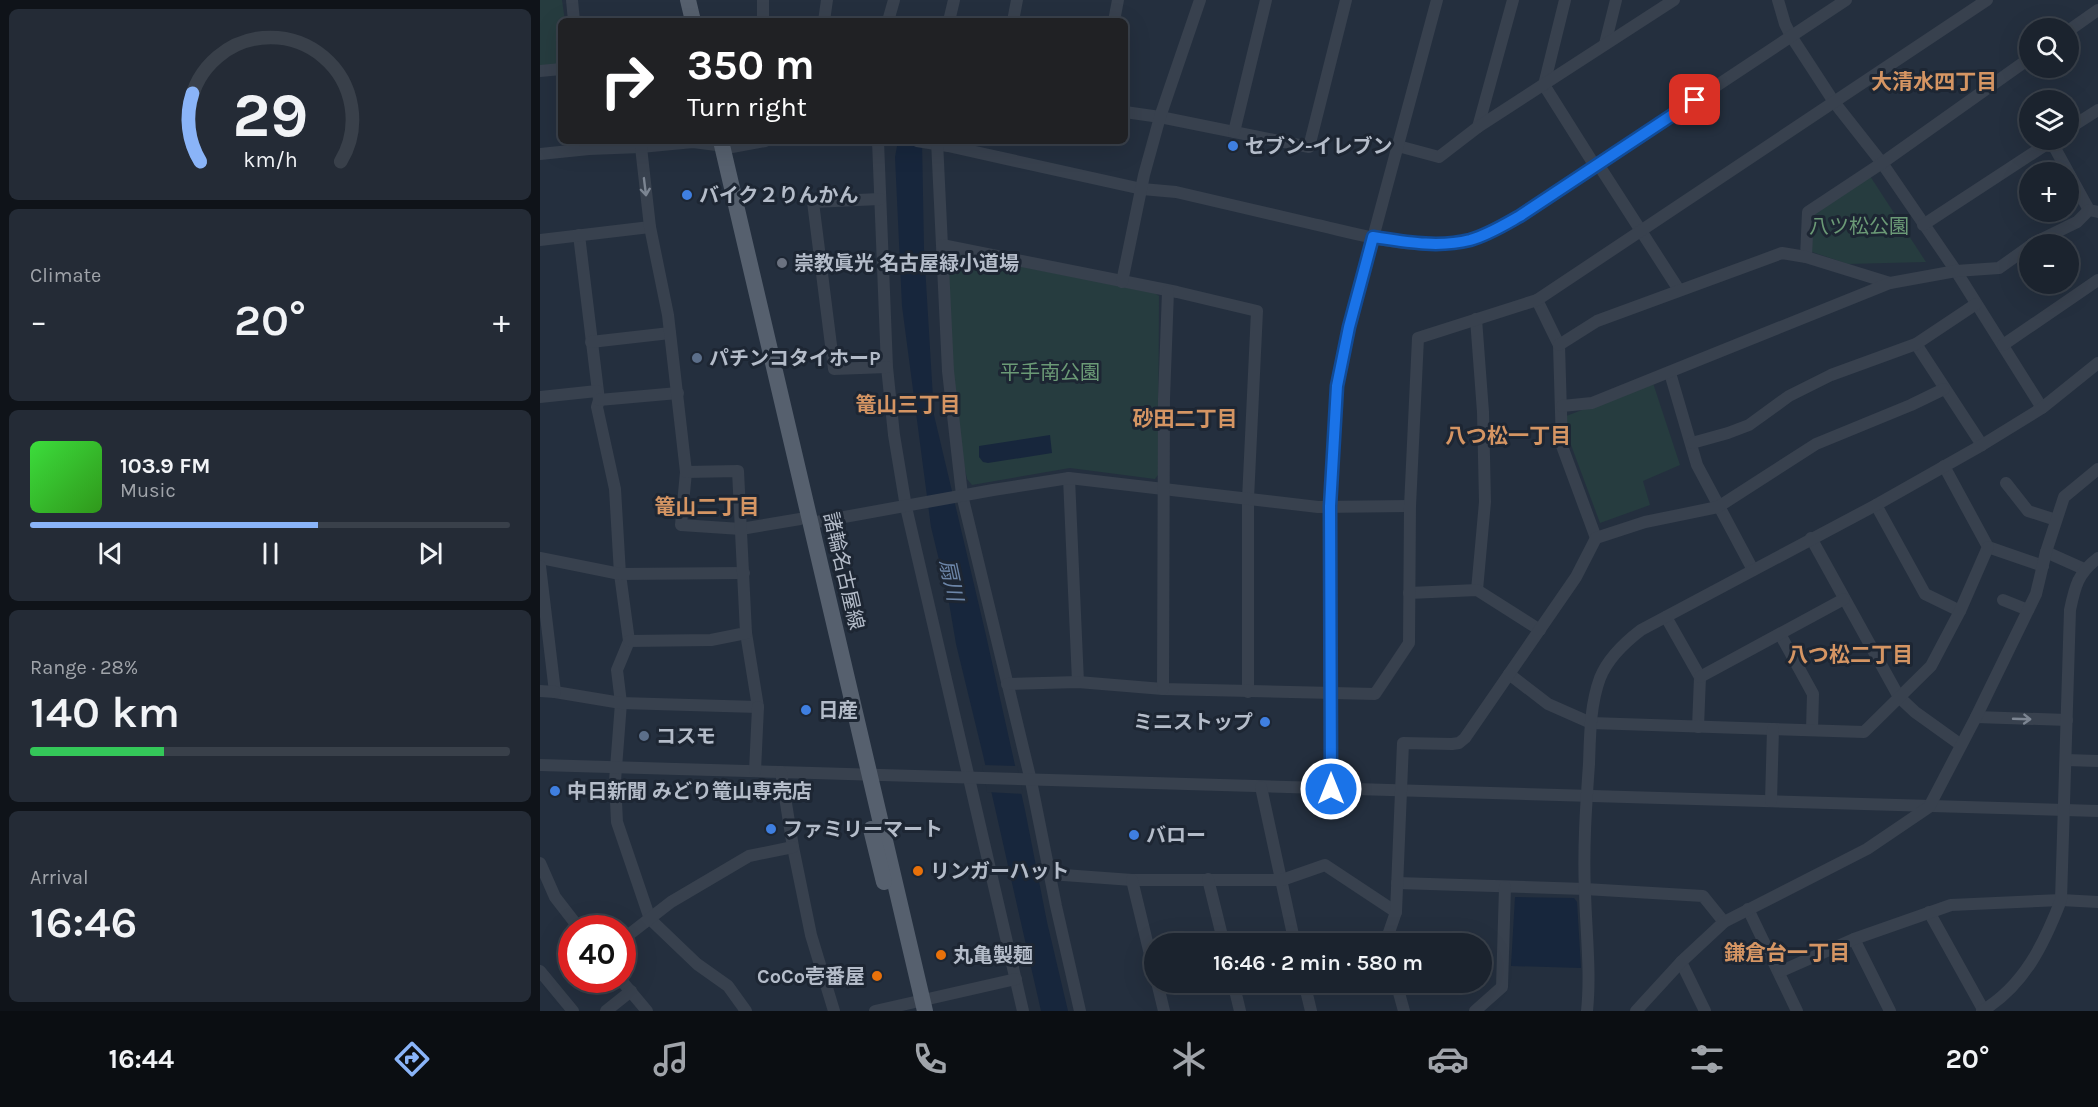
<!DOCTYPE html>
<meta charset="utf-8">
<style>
:root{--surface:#1b232e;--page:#242b36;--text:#f1f3f6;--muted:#a0a4aa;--line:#39404a;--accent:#8ab4f8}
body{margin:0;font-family:Karla,"Noto Sans JP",sans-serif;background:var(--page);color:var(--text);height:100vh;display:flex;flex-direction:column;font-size:22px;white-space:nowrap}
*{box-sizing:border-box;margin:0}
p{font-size:20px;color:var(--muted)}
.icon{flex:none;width:33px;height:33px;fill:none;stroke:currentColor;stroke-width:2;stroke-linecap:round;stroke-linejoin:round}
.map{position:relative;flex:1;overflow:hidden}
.drawer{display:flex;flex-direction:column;gap:9px;padding:9px;background:#0f1319;width:540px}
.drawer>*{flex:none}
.top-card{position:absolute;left:18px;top:18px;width:570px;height:126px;border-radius:9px;box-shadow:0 6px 24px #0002,0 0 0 2px var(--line);background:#202124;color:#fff;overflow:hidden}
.fabs{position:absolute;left:1479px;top:18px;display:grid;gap:12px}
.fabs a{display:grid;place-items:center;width:60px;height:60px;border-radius:50%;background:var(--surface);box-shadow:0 6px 24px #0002,0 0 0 2px var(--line);font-size:30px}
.speed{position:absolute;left:18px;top:915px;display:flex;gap:12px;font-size:30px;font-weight:700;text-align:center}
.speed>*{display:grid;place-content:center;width:78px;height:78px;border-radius:50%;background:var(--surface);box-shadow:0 6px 24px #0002,0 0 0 2px var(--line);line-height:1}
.speed .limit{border:9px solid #d22;background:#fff;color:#111}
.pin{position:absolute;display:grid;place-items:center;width:51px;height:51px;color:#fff;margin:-26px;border-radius:12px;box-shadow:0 3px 9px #0006}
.me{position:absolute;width:66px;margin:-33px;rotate:0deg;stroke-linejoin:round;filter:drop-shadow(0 0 4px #0008)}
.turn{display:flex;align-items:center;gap:21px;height:126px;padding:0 30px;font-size:27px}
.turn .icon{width:78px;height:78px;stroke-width:2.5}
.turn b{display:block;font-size:42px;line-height:51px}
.big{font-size:45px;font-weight:600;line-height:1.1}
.drawer .tile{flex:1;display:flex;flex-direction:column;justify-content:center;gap:9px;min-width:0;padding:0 21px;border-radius:9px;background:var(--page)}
.drawer .dial{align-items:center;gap:0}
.dial svg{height:156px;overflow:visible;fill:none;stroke:var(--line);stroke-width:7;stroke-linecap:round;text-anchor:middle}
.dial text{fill:var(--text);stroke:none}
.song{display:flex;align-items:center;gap:18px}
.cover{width:72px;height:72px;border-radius:9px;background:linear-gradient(135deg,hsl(120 70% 55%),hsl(110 70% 35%))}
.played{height:6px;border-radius:3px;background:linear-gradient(90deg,var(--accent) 60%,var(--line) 60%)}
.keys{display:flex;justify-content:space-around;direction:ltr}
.heat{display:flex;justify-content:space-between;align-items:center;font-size:33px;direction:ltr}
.charge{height:9px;border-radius:4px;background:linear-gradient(90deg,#34c759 28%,var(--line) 0)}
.trip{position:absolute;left:604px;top:933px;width:348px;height:60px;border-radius:30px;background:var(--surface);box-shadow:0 6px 24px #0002,0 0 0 2px var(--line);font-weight:600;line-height:60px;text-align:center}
.menu{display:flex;height:96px;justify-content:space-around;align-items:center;background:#0b0e12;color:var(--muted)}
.menu .icon{width:42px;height:42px}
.menu .active{color:var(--accent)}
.menu b{font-size:27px;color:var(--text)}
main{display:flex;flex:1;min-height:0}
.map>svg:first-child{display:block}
.green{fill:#263c3f}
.water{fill:#17263c}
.pier{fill:#242f3e}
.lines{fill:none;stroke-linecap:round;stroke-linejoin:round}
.minor{stroke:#38414e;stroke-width:12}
.major{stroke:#56606e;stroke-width:16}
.oneway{stroke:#7c8592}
.route-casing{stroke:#114b97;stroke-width:15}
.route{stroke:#1a73e8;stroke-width:10}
.shop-dot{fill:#3f7fe0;stroke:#1d2633;stroke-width:2}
.worship-dot{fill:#6b7280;stroke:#1d2633;stroke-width:2}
.service-dot{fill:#5c6f8a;stroke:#1d2633;stroke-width:2}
.food-dot{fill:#e8710a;stroke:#1d2633;stroke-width:2}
.labels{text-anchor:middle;stroke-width:6;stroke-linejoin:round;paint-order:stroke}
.poi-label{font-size:20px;font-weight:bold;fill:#b4bcc9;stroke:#1d2633;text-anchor:start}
.park-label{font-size:20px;fill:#6b9a76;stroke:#1d2633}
.street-label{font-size:20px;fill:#b4bcc9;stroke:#1d2633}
.neighbourhood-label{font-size:21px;font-weight:bold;fill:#d59563;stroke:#1d2633}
.water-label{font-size:21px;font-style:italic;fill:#6d86a8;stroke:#1d2633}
</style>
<main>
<section class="drawer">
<div class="tile dial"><svg viewBox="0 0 100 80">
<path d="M14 69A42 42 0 1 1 86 69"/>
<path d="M14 69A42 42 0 0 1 10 34" stroke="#8ab4f8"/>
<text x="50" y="56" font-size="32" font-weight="700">29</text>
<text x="50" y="72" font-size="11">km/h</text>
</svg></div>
<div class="tile"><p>Climate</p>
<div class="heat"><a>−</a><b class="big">20°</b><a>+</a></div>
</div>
<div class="tile">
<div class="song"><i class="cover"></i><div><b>103.9 FM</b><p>Music</p></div></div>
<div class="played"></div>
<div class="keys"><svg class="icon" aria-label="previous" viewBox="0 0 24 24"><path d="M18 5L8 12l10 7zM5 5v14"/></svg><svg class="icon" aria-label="pause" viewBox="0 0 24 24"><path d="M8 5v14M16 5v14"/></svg><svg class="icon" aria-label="next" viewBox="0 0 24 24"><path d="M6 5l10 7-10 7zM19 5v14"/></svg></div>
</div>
<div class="tile"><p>Range · 28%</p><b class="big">140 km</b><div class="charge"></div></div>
<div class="tile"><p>Arrival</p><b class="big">16:46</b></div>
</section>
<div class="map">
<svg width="1558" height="1011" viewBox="0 0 1558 1011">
<rect width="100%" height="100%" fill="#242f3e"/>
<g class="green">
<polygon points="0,0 22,0 25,21 21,21 21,65 0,67"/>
<polygon points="1330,176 1386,262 1308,264 1266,250 1266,217"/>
<polygon points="407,252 615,293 619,296 618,475 615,479 530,468 432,485 427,479 416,428"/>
<polygon points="1113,383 1140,465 1103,481 1110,505 1060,523 1021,418"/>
</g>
<g class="water">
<polygon points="358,141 382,141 384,249 394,415 445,631 485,810 507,922 528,1011 501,1011 443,755 416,644 408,597 391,527 362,306 355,157"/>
<polygon points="510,435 512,453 448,463 443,462 439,457 439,446"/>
<polygon points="975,897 1034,898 1037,902 1041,968 971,966"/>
</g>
<polygon class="pier" points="442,765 477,766 483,794 447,792"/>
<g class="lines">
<g class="minor">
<polyline points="32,0 34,21"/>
<polyline points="223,0 223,21"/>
<polyline points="1238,0 1245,24 1251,36 1294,102 1342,163 1416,271 1502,408"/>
<polyline points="284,21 287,0"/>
<polyline points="348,21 354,0"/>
<polyline points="409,21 414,0"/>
<polyline points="473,21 477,0"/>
<polyline points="574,21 578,0"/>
<polyline points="1528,31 1558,10"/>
<polyline points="1065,44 1076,0"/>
<polyline points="0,71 21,69"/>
<polyline points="1004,85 1055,166"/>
<polyline points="1004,85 1025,0"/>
<polyline points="585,112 620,117 769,147 806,0"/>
<polyline points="938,127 973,0"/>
<polyline points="1528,129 1558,110"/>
<polyline points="694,132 726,0"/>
<polyline points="338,141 347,367 354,435 366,507 483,1011"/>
<path d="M377,141L408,146L602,189L636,192C680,202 725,213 769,223C820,234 879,254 931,240C948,235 965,225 980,216L1306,0"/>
<polyline points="397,141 408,371 422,495 491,781 516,906 540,1011"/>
<polyline points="1511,141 1549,210 1558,212"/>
<polyline points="858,146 899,157 938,127 1134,0"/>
<polyline points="0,154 49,149 101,147 153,142 192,147 225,141"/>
<polyline points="1058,164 1139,290"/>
<polyline points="340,199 273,202 294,369 347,367"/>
<polyline points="1383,225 1513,140"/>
<polyline points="39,235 59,400 57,407 75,489 80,574 89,641 77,670 81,703 75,781 77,822 110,919 157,964 188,986 206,1011"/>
<polyline points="0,240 110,227"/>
<polyline points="1492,244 1537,222 1549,210"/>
<polyline points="402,245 637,292 717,311 708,499 708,692"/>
<polyline points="1266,257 1268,212 1342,163 1490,58"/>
<polyline points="582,282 604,175 620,117 660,0"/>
<polyline points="997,300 1019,345 1022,446 1056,538"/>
<polyline points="936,319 943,412 945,502 937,590"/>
<polyline points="51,342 130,333"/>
<polyline points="1376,344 1442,445"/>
<polyline points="1019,345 1057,321 1242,253 1266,257 1350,283"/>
<polyline points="1463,345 1558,280"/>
<polyline points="1130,373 1157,465 1213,570"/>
<polyline points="0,397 57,391"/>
<polyline points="59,400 138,393"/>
<polyline points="1022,406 1052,403 1350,283 1416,271 1459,268 1490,246"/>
<polyline points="1152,443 1188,433 1209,425 1249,396 1291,375 1376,344 1436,304"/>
<polyline points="1404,466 1448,547 1503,566"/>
<polyline points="146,472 141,525 201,529 260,519"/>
<polyline points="529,478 538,682"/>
<polyline points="1466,483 1488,511 1516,520"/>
<polyline points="1336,505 1385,594 1420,611"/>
<polyline points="271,523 453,490 529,478 778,507 870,506"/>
<polyline points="1271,538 1359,697 1375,712 1421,745"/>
<polyline points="1506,552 1544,569"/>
<polyline points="0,558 80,574 204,573"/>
<polyline points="0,566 15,692 81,703 218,707 206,633"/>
<polyline points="869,593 937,590 1000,630"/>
<polyline points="1463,600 1488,610"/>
<polyline points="1126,617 1160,677 1158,727"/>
<polyline points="1240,634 1273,694 1272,730"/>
<polyline points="89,641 171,640 206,633 198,471 146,472 128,315 110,227 101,147"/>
<polyline points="969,674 1008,704 1051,723 1324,732 1391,666 1420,611 1448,547"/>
<polyline points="1160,677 1304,599"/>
<polyline points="467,684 538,682 623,689 835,694 869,643 870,506 878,338 997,300 1447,0"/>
<polyline points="623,689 624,399 628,291"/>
<polyline points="0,691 15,692"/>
<polyline points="1436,717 1527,720"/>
<polyline points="1526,760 1558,761"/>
<polyline points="0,765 1558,811"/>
<polyline points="215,771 218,707"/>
<polyline points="241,772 253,847 271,935 294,1011"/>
<polyline points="721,787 755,944"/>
<polyline points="791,789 790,506 797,386 809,327 897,0"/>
<polyline points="1231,801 1233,729"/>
<polyline points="0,863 15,897 39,928"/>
<polyline points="510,874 592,880 742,880 785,865 856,912"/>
<polyline points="668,879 684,944"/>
<polyline points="592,880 615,975"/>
<polyline points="857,883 1045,889 1163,896 1184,922"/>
<polyline points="1208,909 1257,1011"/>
<polyline points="1389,912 1444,1011"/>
<polyline points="1314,939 1350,1011"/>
<polyline points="82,940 131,902 209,856 253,847"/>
<polyline points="845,944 856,912 863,743 912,744 919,743 925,738 1036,577 1056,538 1105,522 1178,507 1276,444 1371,405 1404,389"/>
<polyline points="1141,962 1165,1011"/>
<polyline points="0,971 33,1011"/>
<polyline points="1239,972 1314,939 1411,905 1521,900 1558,902"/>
<polyline points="81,980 107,1011"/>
<polyline points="617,982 624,1011"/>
<polyline points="693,982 700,1011"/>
<polyline points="764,982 771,1011"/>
<polyline points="856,982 864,1011"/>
<polyline points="66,1011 91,991"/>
<polyline points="335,1011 476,979"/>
<polyline points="935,1011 962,987 965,887"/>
<path d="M1047,1011C1051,972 1046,932 1045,892C1043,850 1046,806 1049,764C1050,736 1050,705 1060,678C1068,658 1084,643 1101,630L1336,505L1442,445L1502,408L1558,363"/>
<polyline points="1096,1011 1141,962 1184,922 1327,849 1389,807 1436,717 1496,594 1506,552 1524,497 1558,469"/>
<path d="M1442,1011C1484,986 1504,944 1521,900L1530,610C1535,586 1538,573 1558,558"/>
</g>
<g class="major">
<polyline points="148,0 153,21"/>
<polyline points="181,141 385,1011"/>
<polyline points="331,829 344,882"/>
</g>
</g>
<defs><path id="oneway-shaft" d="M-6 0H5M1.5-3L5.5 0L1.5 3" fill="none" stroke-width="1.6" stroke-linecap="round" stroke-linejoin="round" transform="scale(1.5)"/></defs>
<g class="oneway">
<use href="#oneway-shaft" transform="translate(105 187) rotate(83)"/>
<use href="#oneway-shaft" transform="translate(1482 719) rotate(2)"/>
</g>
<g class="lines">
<defs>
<path id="route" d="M791,789L790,506L797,386L809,327L833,237C866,242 898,248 930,240C948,235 964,225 980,216L1155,100"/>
</defs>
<use href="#route" class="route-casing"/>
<use href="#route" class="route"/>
</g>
<g class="shop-dot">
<circle cx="693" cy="146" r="6"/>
<circle cx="147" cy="195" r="6"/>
<circle cx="266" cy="710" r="6"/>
<circle cx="725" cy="722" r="6"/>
<circle cx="15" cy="791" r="6"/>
<circle cx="231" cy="829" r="6"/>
<circle cx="594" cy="835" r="6"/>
</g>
<circle class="worship-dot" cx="242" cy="263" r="6"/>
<g class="service-dot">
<circle cx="157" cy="358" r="6"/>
<circle cx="104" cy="736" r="6"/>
</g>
<g class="food-dot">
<circle cx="378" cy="871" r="6"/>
<circle cx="401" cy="955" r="6"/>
<circle cx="337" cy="976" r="6"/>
</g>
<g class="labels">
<g class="poi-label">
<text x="705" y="153">セブン-イレブン</text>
<text x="159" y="202">バイク２りんかん</text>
<text x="254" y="270">崇教眞光 名古屋緑小道場</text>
<text x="169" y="365">パチンコタイホーP</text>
<text x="278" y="717">日産</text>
<text x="713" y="729" text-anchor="end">ミニストップ</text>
<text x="116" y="743">コスモ</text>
<text x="27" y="798">中日新聞 みどり篭山専売店</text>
<text x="243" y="836">ファミリーマート</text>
<text x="606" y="842">バロー</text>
<text x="390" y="878">リンガーハット</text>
<text x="413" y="962">丸亀製麺</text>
<text x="325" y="983" text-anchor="end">CoCo壱番屋</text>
</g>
<g class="park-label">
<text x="1319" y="233">八ツ松公園</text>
<text x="510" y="379">平手南公園</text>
</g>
<g class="street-label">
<text transform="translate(304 571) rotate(77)" y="7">諸輪名古屋線</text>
</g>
<g class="neighbourhood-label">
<text x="1394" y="89">大清水四丁目</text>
<text x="368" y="412">篭山三丁目</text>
<text x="645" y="426">砂田二丁目</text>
<text x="968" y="443">八つ松一丁目</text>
<text x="167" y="514">篭山二丁目</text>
<text x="1310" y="662">八つ松二丁目</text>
<text x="1247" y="960">鎌倉台一丁目</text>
</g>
<g class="water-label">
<text transform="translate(411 580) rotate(78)" y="7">扇川</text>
</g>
</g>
</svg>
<div class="fabs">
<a><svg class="icon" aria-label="search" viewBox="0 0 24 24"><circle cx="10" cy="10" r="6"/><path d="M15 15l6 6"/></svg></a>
<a><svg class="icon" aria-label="layers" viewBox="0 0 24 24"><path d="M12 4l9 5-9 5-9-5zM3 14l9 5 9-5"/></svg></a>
<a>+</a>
<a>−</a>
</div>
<div class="speed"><div class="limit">40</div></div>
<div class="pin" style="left:1155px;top:100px;background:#d93025"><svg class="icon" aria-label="arrive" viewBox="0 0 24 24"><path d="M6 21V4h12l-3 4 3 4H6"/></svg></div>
<svg class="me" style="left:791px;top:789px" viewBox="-20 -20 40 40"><circle r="17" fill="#1a73e8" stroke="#fff" stroke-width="3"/><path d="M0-11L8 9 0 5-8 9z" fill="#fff"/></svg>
<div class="trip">16:46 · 2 min · 580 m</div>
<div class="top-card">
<div class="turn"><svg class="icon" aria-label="right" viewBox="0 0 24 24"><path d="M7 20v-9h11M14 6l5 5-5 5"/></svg><div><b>350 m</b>Turn right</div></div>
</div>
</div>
</main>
<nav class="menu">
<b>16:44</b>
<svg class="icon active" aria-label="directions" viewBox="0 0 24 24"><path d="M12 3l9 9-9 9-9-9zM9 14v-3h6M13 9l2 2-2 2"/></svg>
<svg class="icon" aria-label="music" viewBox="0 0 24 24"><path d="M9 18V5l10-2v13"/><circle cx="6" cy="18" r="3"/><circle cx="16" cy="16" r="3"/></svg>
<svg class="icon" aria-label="phone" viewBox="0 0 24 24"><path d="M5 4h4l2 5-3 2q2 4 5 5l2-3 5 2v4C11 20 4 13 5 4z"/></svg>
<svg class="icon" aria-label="climate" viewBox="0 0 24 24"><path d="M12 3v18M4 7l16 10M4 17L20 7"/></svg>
<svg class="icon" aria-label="car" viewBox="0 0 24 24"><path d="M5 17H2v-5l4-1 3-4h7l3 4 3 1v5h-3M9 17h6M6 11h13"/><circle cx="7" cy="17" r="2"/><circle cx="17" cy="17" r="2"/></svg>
<svg class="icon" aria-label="filters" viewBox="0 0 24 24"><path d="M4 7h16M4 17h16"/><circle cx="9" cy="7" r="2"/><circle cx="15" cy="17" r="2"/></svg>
<b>20°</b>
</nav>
